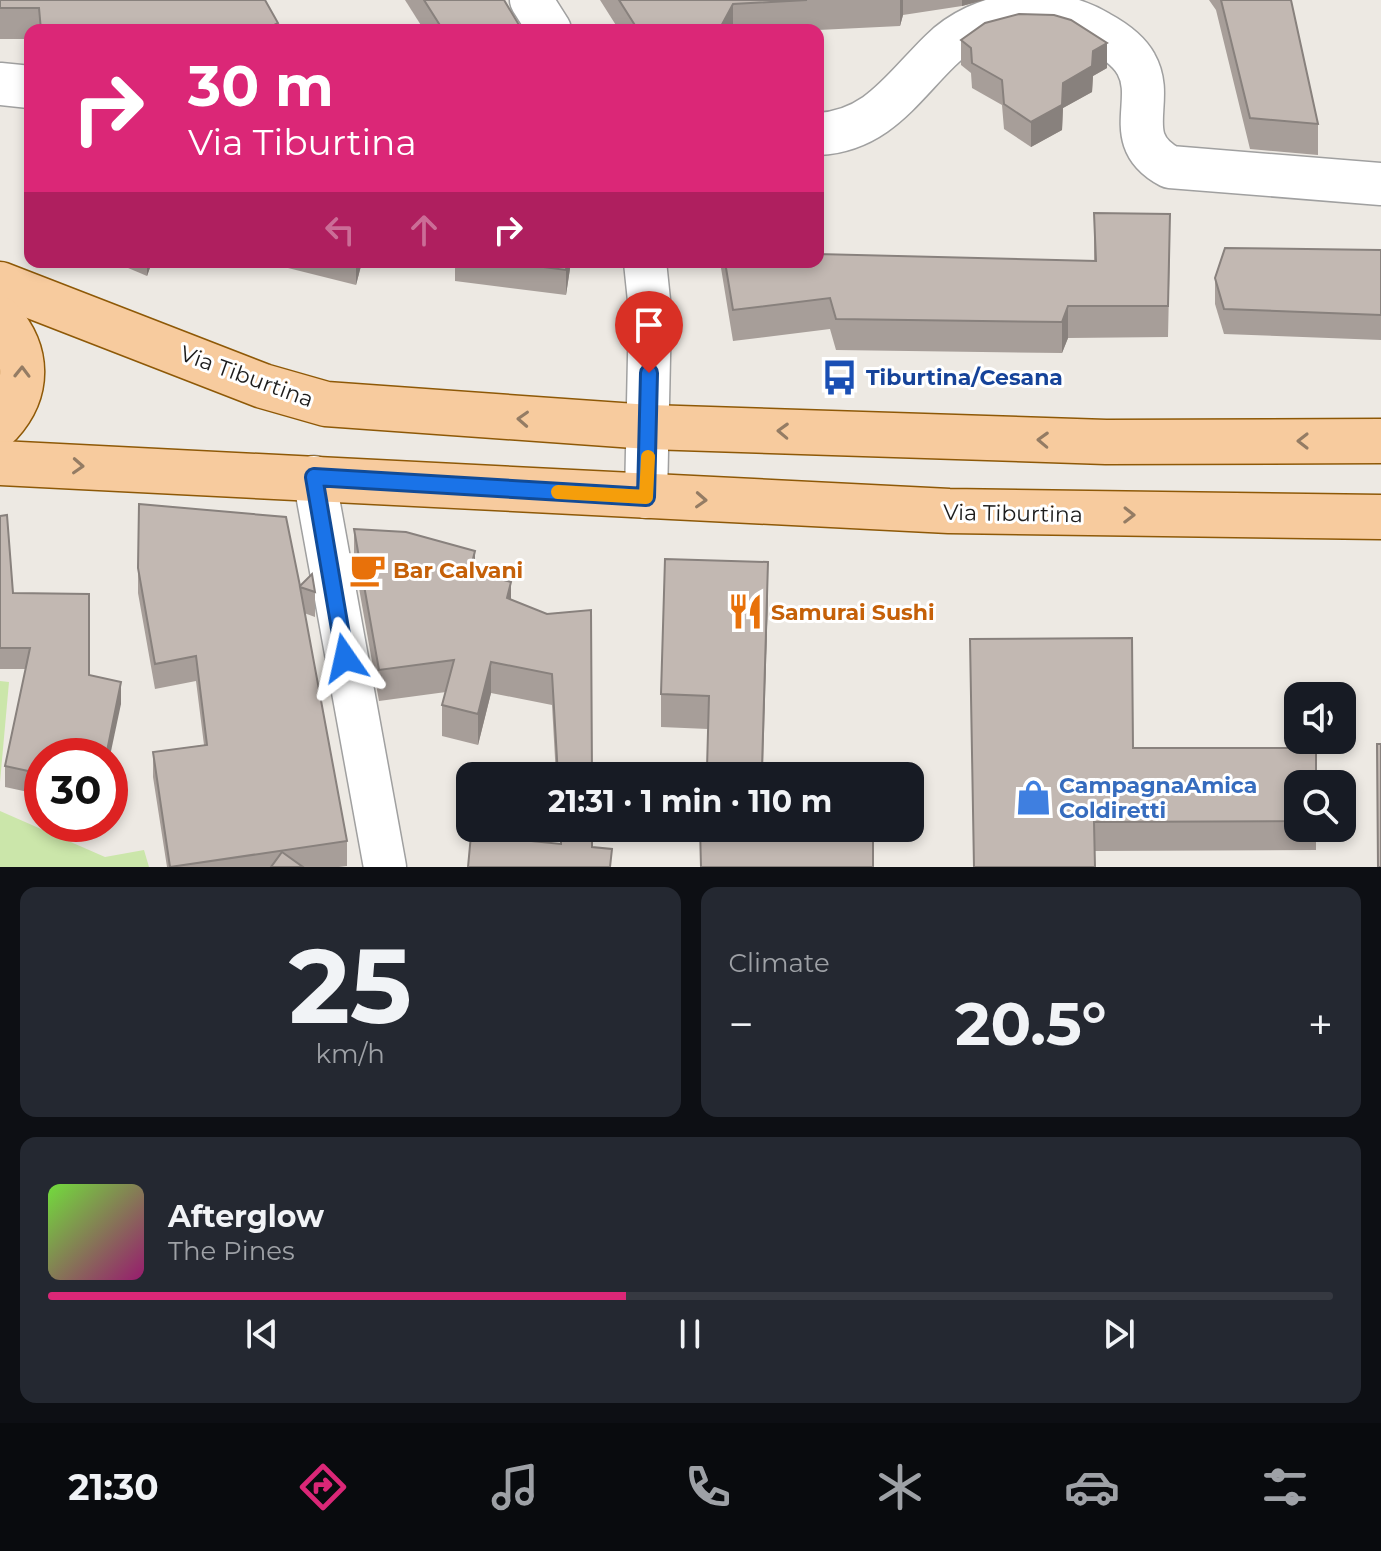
<!DOCTYPE html>
<meta charset="utf-8">
<style>
:root{--surface:#171b24;--page:#242831;--text:#f1f3f6;--muted:#9ea1a6;--line:#363941;--accent:#db2777}
body{margin:0;font-family:Montserrat,sans-serif;background:var(--page);color:var(--text);height:100vh;display:flex;flex-direction:column;font-size:30px;white-space:nowrap}
*{box-sizing:border-box;margin:0}
p{font-size:26px;color:var(--muted)}
.icon{flex:none;width:44px;height:44px;fill:none;stroke:currentColor;stroke-width:2;stroke-linecap:round;stroke-linejoin:round}
.map{position:relative;height:867px;overflow:hidden}
.details{display:flex;flex-direction:column;gap:20px;padding:20px;background:#0d0f14;flex:1}
.details>*{flex:none}
.guide{position:absolute;left:24px;top:24px;width:800px;height:244px;border-radius:16px;box-shadow:0 4px 12px #0003;background:#db2777;color:#fff;overflow:hidden}
.tools{position:absolute;left:1284px;top:682px;display:grid;gap:16px}
.tools a{display:grid;place-items:center;width:72px;height:72px;border-radius:16px;background:var(--surface);box-shadow:0 4px 12px #0003;font-size:40px}
.speed{position:absolute;left:24px;top:738px;display:flex;gap:16px;font-size:40px;font-weight:700;text-align:center}
.speed>*{display:grid;place-content:center;width:104px;height:104px;border-radius:50%;background:var(--surface);box-shadow:0 4px 12px #0003;line-height:1}
.speed .limit{border:12px solid #d22;background:#fff;color:#111}
.pin{position:absolute;display:grid;place-items:center;width:68px;height:68px;color:#fff;margin:-82px -34px;border-radius:50% 50% 50% 0;rotate:-45deg;box-shadow:0 0 8px #0007}
.pin .icon{rotate:45deg}
.me{position:absolute;width:88px;margin:-44px;rotate:349deg;stroke-linejoin:round;filter:drop-shadow(0 0 6px #0008)}
.turn{display:flex;align-items:center;gap:28px;height:168px;padding:0 32px;font-size:36px}
.turn .icon{width:104px;height:104px;stroke-width:2.5}
.turn b{display:block;font-size:56px;line-height:68px}
.lanes{display:flex;align-items:center;height:76px;padding:0 32px;background:#0003;justify-content:center;gap:40px;direction:ltr}
.lanes .off{opacity:.35}
.big{font-size:60px;font-weight:700;line-height:1.1}
.details .widget{flex:1;display:flex;flex-direction:column;justify-content:center;gap:12px;min-width:0;padding:0 28px;border-radius:16px;background:var(--page)}
.details .dial{align-items:center;gap:0}
.dial b{font-size:104px;line-height:1}
.song{display:flex;align-items:center;gap:24px}
.cover{width:96px;height:96px;border-radius:12px;background:linear-gradient(135deg,hsl(100 70% 55%),hsl(320 70% 35%))}
.played{height:8px;border-radius:4px;background:linear-gradient(90deg,var(--accent) 45%,var(--line) 45%)}
.keys{display:flex;justify-content:space-around;direction:ltr}
.heat{display:flex;justify-content:space-between;align-items:center;font-size:44px;direction:ltr}
.details .tiles{flex:1;display:grid;gap:20px;grid-template-columns:1fr 1fr}
.widget:last-child{grid-column:span 2}
.trip{position:absolute;left:456px;top:762px;width:468px;height:80px;border-radius:16px;background:var(--surface);box-shadow:0 4px 12px #0003;font-weight:700;line-height:80px;text-align:center}
.tabs{display:flex;height:128px;justify-content:space-around;align-items:center;background:#090b0e;color:var(--muted)}
.tabs .icon{width:56px;height:56px}
.tabs .current{color:var(--accent)}
.tabs b{font-size:36px;color:var(--text)}
.map>svg:first-child{display:block}
.grass{fill:#cbe6aa}
.lines{fill:none;stroke-linecap:round;stroke-linejoin:round}
.minor-casing{stroke:#a0a0a0;stroke-width:45}
.major-casing{stroke:#8e5907;stroke-width:47}
.minor{stroke:#fff;stroke-width:42}
.major{stroke:#f7cb9e;stroke-width:44}
.wall{fill:#a79e99}
.shaded-wall{fill:#88817d}
.building{fill:#c2b8b2;stroke:#88817d;stroke-width:2}
.oneway{stroke:#947c64}
.route-casing{stroke:#114b97;stroke-width:20}
.route{stroke:#1a73e8;stroke-width:14}
.slow{stroke:#f59e0b;stroke-width:14}
.labels{text-anchor:middle;stroke-width:6;stroke-linejoin:round;paint-order:stroke}
.street-label{font-size:22px;fill:#1c1c1c;stroke:#fff}
.transit-label{font-size:22px;font-weight:bold;fill:#164399;stroke:#fff;text-anchor:start}
.food-label{font-size:22px;font-weight:bold;fill:#c56008;stroke:#fff;text-anchor:start}
.shop-label{font-size:22px;font-weight:bold;fill:#366cbe;stroke:#fff;text-anchor:start}
</style>
<div class="map">
<svg width="1381" height="867" viewBox="0 0 1381 867">
<rect width="100%" height="100%" fill="#ede9e3"/>
<g class="grass">
<polygon points="0,681 9,682 0,782"/>
<polygon points="0,811 105,857 144,850 149,867 0,867"/>
</g>
<g class="lines">
<defs>
<g id="minor">
<polyline points="531,0 550,30"/>
<polyline points="0,84 30,87"/>
<path d="M818,134C877,131 902,88 940,51C981,10 1050,2 1099,32C1112,39 1129,51 1136,64C1157,101 1119,140 1170,167L1381,184"/>
<polyline points="645,262 650,310 646,497"/>
<polyline points="314,477 385,867"/>
</g>
<g id="major">
<polyline points="0,284 263,386 326,404 649,427 1106,442 1381,441"/>
<path d="M0,319C29,352 30,391 0,424"/>
<polyline points="0,463 949,511 1381,517"/>
</g>
</defs>
<use href="#minor" class="minor-casing"/>
<use href="#major" class="major-casing"/>
<use href="#minor" class="minor"/>
<use href="#major" class="major"/>
</g>
<g class="wall">
<polygon points="0,0 278,30 30,30 30,39 0,39"/>
<polygon points="405,0 504,0 522,30 424,30"/>
<polygon points="600,0 984,0 962,6 903,15 900,26 818,30 619,30"/>
<polygon points="1209,0 1291,0 1318,124 1318,155 1250,149 1216,10"/>
<polygon points="961,40 1107,68 1093,76 1092,92 1063,108 1062,130 1031,147 1004,129 1002,105 972,88 971,73 961,65"/>
<polygon points="1094,213 1170,245 1168,337 1068,338 1062,353 836,350 830,329 733,341 720,262 1094,261"/>
<polygon points="1381,250 1381,340 1224,334 1215,304 1215,278"/>
<polygon points="114,262 152,262 147,276"/>
<polygon points="264,262 362,262 356,285"/>
<polygon points="455,262 571,262 566,295 455,281"/>
<polygon points="0,516 13,593 89,676 121,704 42,756 42,795 5,787 5,766 26,669 0,669"/>
<polygon points="354,529 475,573 511,600 547,614 592,776 556,776 552,705 491,693 478,745 442,736 442,705 446,692 379,701 354,560"/>
<polygon points="138,568 300,586 315,592 315,617 304,613 347,841 347,866 339,867 167,867 153,777 153,752 204,745 196,681 155,689 138,593"/>
<polygon points="768,596 763,768 707,768 708,729 661,727 661,694"/>
<polygon points="1133,748 1298,784 1298,828 1316,828 1316,850 1095,851 974,867"/>
</g>
<g class="shaded-wall">
<polygon points="900,0 903,0 903,15 900,26"/>
<polygon points="962,0 984,0 962,6"/>
<polygon points="733,4 733,30 719,30"/>
<polygon points="278,23 278,30 265,30"/>
<polygon points="1107,43 1107,68 1093,76 1092,92 1063,108 1062,130 1031,147 1031,122 1063,83 1093,51"/>
<polygon points="147,262 152,262 147,276"/>
<polygon points="356,262 362,262 356,285"/>
<polygon points="567,262 571,262 566,295 566,270"/>
<polygon points="1068,306 1068,338 1062,353 1062,322"/>
<polygon points="475,551 475,581 470,571"/>
<polygon points="768,562 768,596 762,776"/>
<polygon points="511,582 511,613 507,598"/>
<polygon points="491,662 491,693 478,745 478,714"/>
<polygon points="121,682 121,704 110,756 106,756"/>
</g>
<g class="building">
<polygon points="0,0 265,0 278,23 265,30 41,30 39,8 0,8"/>
<polygon points="424,0 504,0 522,30 443,30"/>
<polygon points="619,0 807,0 733,4 719,30 638,30"/>
<polygon points="1221,0 1291,0 1318,124 1250,118"/>
<polygon points="1019,14 1054,15 1071,20 1107,43 1093,51 1092,66 1063,83 1062,105 1031,122 1004,104 1002,80 972,63 971,48 961,40 985,23"/>
<polygon points="1094,213 1170,214 1168,306 1068,306 1062,322 836,319 830,298 733,310 725,262 818,262 818,254 1096,261"/>
<polygon points="1225,248 1381,250 1381,315 1224,309 1215,278"/>
<polygon points="505,262 567,262 566,270"/>
<polygon points="139,504 286,517 300,586 312,574 315,592 300,587 347,841 170,867 153,752 207,745 196,656 155,664 138,568"/>
<polygon points="7,515 13,593 89,594 89,675 121,682 106,756 42,756 42,774 5,766 30,648 0,648 0,516"/>
<polygon points="354,529 406,532 475,551 470,571 511,582 507,598 547,614 591,610 592,776 558,776 552,674 491,662 478,714 442,705 454,660 379,670"/>
<polygon points="665,559 768,562 762,768 872,767 872,776 700,776 700,768 707,768 709,696 661,694"/>
<polygon points="1132,638 1133,748 1316,748 1316,784 1298,784 1298,821 1094,822 1095,867 974,867 970,639"/>
<polygon points="1377,744 1381,744 1381,867 1378,867"/>
<polygon points="561,828 592,828 592,847 612,849 610,867 468,867 471,835 561,844"/>
<polygon points="700,828 873,828 873,867 701,867"/>
<polygon points="282,852 303,867 271,867"/>
</g>
<defs><path id="oneway-chevron" d="M-2-3.5L2.5 0L-2 3.5" fill="none" stroke-width="1.6" stroke-linecap="round" stroke-linejoin="round" transform="scale(2)"/></defs>
<g class="oneway">
<use href="#oneway-chevron" transform="translate(22 372) rotate(-89)"/>
<use href="#oneway-chevron" transform="translate(523 419) rotate(-177)"/>
<use href="#oneway-chevron" transform="translate(783 431) rotate(-178)"/>
<use href="#oneway-chevron" transform="translate(1043 440) rotate(-178)"/>
<use href="#oneway-chevron" transform="translate(1303 441) rotate(180)"/>
<use href="#oneway-chevron" transform="translate(78 466) rotate(3)"/>
<use href="#oneway-chevron" transform="translate(701 500) rotate(3)"/>
<use href="#oneway-chevron" transform="translate(1129 515) rotate(1)"/>
</g>
<g class="lines">
<defs>
<polyline id="route" points="345,658 314,477 646,497 649,373"/>
</defs>
<use href="#route" class="route-casing"/>
<use href="#route" class="route"/>
<polyline class="slow" points="558,492 646,497 648,457"/>
</g>
<defs>
<symbol id="bus-bare" viewBox="-9 -9 18 18"><path d="M-5-6H5V4H4V6H2V4H-2V6H-4V4H-5ZM-3.5-4V0h7V-4ZM-3.5 1.2v1.5H-2V1.2ZM2 1.2v1.5H3.5V1.2Z" fill="#1a4fb4" stroke="#fff" stroke-width="2.5" paint-order="stroke"/></symbol>
<symbol id="cafe-bare" viewBox="-9 -9 18 18"><path d="M-5.5-4.5H6V0H3Q3 3.5 0 3.5H-2.5Q-5.5 3.5-5.5 0ZM3-3.2v2h1.7v-2ZM-6 4.5H4V6H-6Z" fill="#e8710a" stroke="#fff" stroke-width="2.5" paint-order="stroke"/></symbol>
<symbol id="restaurant-bare" viewBox="-9 -9 18 18"><path d="M-5-6h1v4h1v-4h1v4h1v-4h1v5L-1.5 .5V6h-2V.5L-5-1ZM5-6V6H3V1.5H1.5Q1.5-4 5-6Z" fill="#e8710a" stroke="#fff" stroke-width="2.5" paint-order="stroke"/></symbol>
<symbol id="shop-bare" viewBox="-9 -9 18 18"><path d="M-5-2.5h2.3a2.7 3.5 0 0 1 5.4 0H5L5.5 6h-11ZM-1.5-2.5h3a1.5 2.3 0 0 0-3 0Z" fill="#3f7fe0" stroke="#fff" stroke-width="2.5" paint-order="stroke"/></symbol>
</defs>
<g fill-rule="evenodd">
<use href="#bus-bare" x="814" y="352" width="51" height="51"/>
<use href="#cafe-bare" x="342" y="544" width="51" height="51"/>
<use href="#restaurant-bare" x="720" y="586" width="51" height="51"/>
<use href="#shop-bare" x="1008" y="772" width="51" height="51"/>
</g>
<g class="labels">
<g class="street-label">
<text transform="translate(247 376) rotate(20)" y="8">Via Tiburtina</text>
<text transform="translate(1013 513) rotate(1)" y="8">Via Tiburtina</text>
</g>
<g class="transit-label">
<text x="866" y="385">Tiburtina/Cesana</text>
</g>
<g class="food-label">
<text x="393" y="578">Bar Calvani</text>
<text x="771" y="620">Samurai Sushi</text>
</g>
<g class="shop-label">
<text x="1059" y="793">CampagnaAmica<tspan x="1059" dy="25">Coldiretti</tspan></text>
</g>
</g>
</svg>
<div class="tools">
<a><svg class="icon" aria-label="sound" viewBox="0 0 24 24"><path d="M4 9h4l5-4v14l-5-4H4zM17 9q2 3 0 6"/></svg></a>
<a><svg class="icon" aria-label="search" viewBox="0 0 24 24"><circle cx="10" cy="10" r="6"/><path d="M15 15l6 6"/></svg></a>
</div>
<div class="speed"><div class="limit">30</div></div>
<div class="pin" style="left:649px;top:373px;background:#d93025"><svg class="icon" aria-label="arrive" viewBox="0 0 24 24"><path d="M6 21V4h12l-3 4 3 4H6"/></svg></div>
<svg class="me" style="left:345px;top:658px" viewBox="-20 -20 40 40"><path d="M0-17L14 15 0 8-14 15z" fill="#1a73e8" stroke="#fff" stroke-width="4"/></svg>
<div class="trip">21:31 · 1 min · 110 m</div>
<div class="guide">
<div class="turn"><svg class="icon" aria-label="right" viewBox="0 0 24 24"><path d="M7 20v-9h11M14 6l5 5-5 5"/></svg><div><b>30 m</b>Via Tiburtina</div></div>
<div class="lanes"><svg class="icon off" aria-label="left" viewBox="0 0 24 24"><path d="M17 20v-9H6M10 6l-5 5 5 5"/></svg><svg class="icon off" aria-label="ahead" viewBox="0 0 24 24"><path d="M12 20V5M6 11l6-6 6 6"/></svg><svg class="icon" aria-label="right" viewBox="0 0 24 24"><path d="M7 20v-9h11M14 6l5 5-5 5"/></svg></div>
</div>
</div>
<section class="details">
<div class="tiles">
<div class="widget dial"><b>25</b><p>km/h</p></div>
<div class="widget"><p>Climate</p>
<div class="heat"><a>−</a><b class="big">20.5°</b><a>+</a></div>
</div>
<div class="widget">
<div class="song"><i class="cover"></i><div><b>Afterglow</b><p>The Pines</p></div></div>
<div class="played"></div>
<div class="keys"><svg class="icon" aria-label="previous" viewBox="0 0 24 24"><path d="M18 5L8 12l10 7zM5 5v14"/></svg><svg class="icon" aria-label="pause" viewBox="0 0 24 24"><path d="M8 5v14M16 5v14"/></svg><svg class="icon" aria-label="next" viewBox="0 0 24 24"><path d="M6 5l10 7-10 7zM19 5v14"/></svg></div>
</div>
</div>
</section>
<nav class="tabs">
<b>21:30</b>
<svg class="icon current" aria-label="directions" viewBox="0 0 24 24"><path d="M12 3l9 9-9 9-9-9zM9 14v-3h6M13 9l2 2-2 2"/></svg>
<svg class="icon" aria-label="music" viewBox="0 0 24 24"><path d="M9 18V5l10-2v13"/><circle cx="6" cy="18" r="3"/><circle cx="16" cy="16" r="3"/></svg>
<svg class="icon" aria-label="phone" viewBox="0 0 24 24"><path d="M5 4h4l2 5-3 2q2 4 5 5l2-3 5 2v4C11 20 4 13 5 4z"/></svg>
<svg class="icon" aria-label="climate" viewBox="0 0 24 24"><path d="M12 3v18M4 7l16 10M4 17L20 7"/></svg>
<svg class="icon" aria-label="car" viewBox="0 0 24 24"><path d="M5 17H2v-5l4-1 3-4h7l3 4 3 1v5h-3M9 17h6M6 11h13"/><circle cx="7" cy="17" r="2"/><circle cx="17" cy="17" r="2"/></svg>
<svg class="icon" aria-label="filters" viewBox="0 0 24 24"><path d="M4 7h16M4 17h16"/><circle cx="9" cy="7" r="2"/><circle cx="15" cy="17" r="2"/></svg>
</nav>
